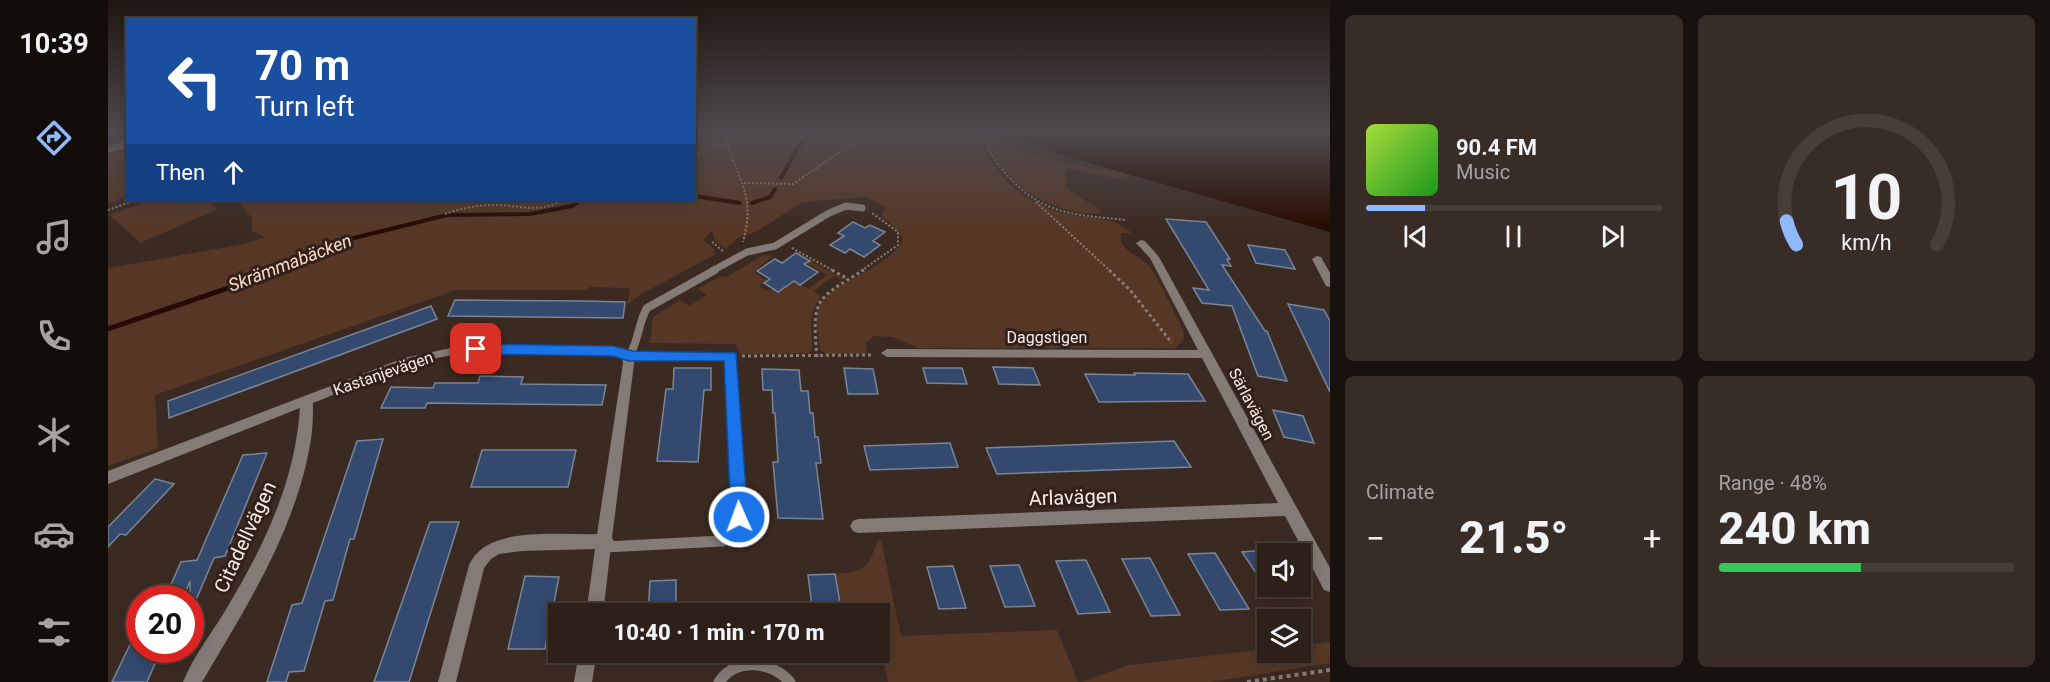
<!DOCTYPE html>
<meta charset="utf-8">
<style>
:root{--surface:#2c2019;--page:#382d26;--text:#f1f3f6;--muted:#a6a3a2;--line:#483e38;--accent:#8fb8fd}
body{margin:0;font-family:Roboto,sans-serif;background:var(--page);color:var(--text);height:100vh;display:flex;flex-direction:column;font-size:22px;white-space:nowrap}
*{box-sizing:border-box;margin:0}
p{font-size:20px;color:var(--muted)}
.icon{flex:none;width:33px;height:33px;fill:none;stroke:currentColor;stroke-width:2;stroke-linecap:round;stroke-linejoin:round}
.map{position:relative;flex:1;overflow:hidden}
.side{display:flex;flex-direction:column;gap:15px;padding:15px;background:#18120e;width:720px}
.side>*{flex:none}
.guide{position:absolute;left:18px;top:18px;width:570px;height:183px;border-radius:0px;box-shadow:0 3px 15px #0003,0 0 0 2px var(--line);background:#1a4fa0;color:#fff;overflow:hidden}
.fabs{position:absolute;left:1149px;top:543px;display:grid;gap:12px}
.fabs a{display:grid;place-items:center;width:54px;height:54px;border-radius:0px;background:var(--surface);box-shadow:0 3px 15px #0003,0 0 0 2px var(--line);font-size:30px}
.speed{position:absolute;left:18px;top:585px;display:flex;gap:12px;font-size:30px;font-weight:700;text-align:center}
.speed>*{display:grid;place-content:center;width:78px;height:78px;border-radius:50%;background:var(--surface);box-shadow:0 3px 15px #0003,0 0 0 2px var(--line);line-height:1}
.speed .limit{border:9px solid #d22;background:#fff;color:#111}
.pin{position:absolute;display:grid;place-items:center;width:51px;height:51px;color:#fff;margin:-26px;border-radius:12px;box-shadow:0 3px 9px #0006}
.me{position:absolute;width:66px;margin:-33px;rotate:358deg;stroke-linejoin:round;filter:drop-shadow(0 0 4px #0008)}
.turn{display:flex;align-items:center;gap:21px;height:126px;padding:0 30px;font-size:27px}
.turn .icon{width:78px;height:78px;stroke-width:2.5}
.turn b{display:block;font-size:42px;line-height:51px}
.then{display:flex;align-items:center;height:57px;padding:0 30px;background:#0003;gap:12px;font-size:22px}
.big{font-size:45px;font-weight:800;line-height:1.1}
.side .widget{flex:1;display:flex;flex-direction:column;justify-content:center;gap:9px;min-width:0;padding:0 21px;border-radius:9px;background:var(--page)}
.side .dial{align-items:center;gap:0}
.dial svg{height:156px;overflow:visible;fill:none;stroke:var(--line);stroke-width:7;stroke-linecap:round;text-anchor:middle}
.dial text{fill:var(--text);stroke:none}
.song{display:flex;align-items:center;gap:18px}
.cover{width:72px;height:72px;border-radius:9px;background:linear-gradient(135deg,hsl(80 70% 55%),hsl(120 70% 35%))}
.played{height:6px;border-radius:3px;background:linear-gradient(90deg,var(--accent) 20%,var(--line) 20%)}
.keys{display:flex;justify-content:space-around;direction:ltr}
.heat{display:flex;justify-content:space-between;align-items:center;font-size:33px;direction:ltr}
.charge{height:9px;border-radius:4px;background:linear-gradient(90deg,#34c759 48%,var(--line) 0)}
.side .tiles{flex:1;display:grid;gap:15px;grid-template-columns:repeat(2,1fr)}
.trip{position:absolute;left:440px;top:603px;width:342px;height:60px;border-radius:0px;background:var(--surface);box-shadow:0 3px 15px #0003,0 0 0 2px var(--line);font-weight:800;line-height:60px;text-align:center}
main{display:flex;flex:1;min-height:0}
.tabs{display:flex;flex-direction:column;width:108px;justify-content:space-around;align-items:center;background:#120d0a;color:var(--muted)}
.tabs .icon{width:42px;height:42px}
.tabs .current{color:var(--accent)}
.tabs b{font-size:27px;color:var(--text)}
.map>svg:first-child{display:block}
.green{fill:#563726}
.water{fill:#270b00}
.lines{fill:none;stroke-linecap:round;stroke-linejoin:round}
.stream-far1{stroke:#270b00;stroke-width:4}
.stream{stroke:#270b00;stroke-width:5}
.building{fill:#33496e;stroke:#7a8597;stroke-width:1.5}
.path-far2{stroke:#8a7c74;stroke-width:2;stroke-dasharray:2 2;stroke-linecap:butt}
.path-far1{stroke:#8a7c74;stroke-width:3;stroke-dasharray:3 3;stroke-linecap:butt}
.path{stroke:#8a7c74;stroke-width:4;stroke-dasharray:4 4;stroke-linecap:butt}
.lane-far2{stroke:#847b76;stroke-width:7}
.lane-far1{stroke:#847b76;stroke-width:8}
.lane{stroke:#847b76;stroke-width:11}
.street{fill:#847b76;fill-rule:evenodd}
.route{fill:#1a73e8;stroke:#114b97;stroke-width:1.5}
.labels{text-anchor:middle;stroke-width:6;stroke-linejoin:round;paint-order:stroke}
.street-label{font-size:16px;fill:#f6ebe5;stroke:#312018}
.water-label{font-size:18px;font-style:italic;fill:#f8daca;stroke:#312018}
.near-street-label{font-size:20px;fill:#f6ebe5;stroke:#312018}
</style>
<main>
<nav class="tabs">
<b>10:39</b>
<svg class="icon current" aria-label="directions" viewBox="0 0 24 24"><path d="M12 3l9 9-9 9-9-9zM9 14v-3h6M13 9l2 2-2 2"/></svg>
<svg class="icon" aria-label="music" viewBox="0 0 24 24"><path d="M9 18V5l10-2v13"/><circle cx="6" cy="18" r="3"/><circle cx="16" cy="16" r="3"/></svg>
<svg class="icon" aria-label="phone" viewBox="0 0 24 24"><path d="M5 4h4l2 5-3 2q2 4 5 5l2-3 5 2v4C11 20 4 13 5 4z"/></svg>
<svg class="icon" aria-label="climate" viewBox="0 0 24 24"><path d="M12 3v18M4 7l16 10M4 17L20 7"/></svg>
<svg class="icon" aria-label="car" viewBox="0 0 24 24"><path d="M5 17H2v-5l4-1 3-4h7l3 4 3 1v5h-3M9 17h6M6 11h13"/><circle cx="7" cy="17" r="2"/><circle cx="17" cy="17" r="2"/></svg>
<svg class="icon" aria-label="filters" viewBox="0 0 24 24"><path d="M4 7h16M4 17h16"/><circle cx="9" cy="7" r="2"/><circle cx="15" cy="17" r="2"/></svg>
</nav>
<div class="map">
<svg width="1222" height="682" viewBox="0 0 1222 682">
<rect width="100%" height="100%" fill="#3b2a21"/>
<g class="green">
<path d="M587,133H869C881,172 919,206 959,214C987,220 1000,214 1024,233H1013C1009,250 1030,255 1039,264C1049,274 1068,317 1076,332L1075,340L1067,348H810L785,337L766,336L758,343L759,354H718L712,349C711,338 707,323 709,312C714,282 786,270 795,238L781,222L773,217L777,207L759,197L694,202L650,231L631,237L618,249L607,241L604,231L595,240L605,248L608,254L535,293L519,305L522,288L481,287L480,290H348L47,395L50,448L0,466V268L137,244L156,237L144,231V218L128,200H586Z"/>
<path d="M870,133C883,133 889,140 900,145C922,155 958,164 982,168C995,170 1006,170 1019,174L1021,181L957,168L959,189L991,209L993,213C984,215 974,212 965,211C923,203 893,174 876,136Z"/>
<polygon points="13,150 19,156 19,196 0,204 0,155"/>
<polygon points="42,200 97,200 110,209 32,243 2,215"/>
<path d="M655,255L664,256L646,272L659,281L651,286L658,291L686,281L700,289L719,275L699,263L702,261L736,279L734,280L726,276L705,291L713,296C698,318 705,327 704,351L700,353L632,354L628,344L542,343L545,317L572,300L581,306L599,295L590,289L613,276L619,277Z"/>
<path d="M773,540L793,636L949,630L970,682H780L771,642V614L734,613L727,574C755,572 761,569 769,541Z"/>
<polygon points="1222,642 1222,663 1102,682 973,682 1021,665 1159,649 1160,652 1192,652 1193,645"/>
</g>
<polygon class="water" points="900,133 1222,133 1222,232 950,154"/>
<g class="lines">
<g class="stream-far1">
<polyline points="673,178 690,147 704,133"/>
<polyline points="586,196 632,203"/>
<polyline points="644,203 662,197 667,189"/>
<polyline points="168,271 181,267 209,250 242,239 339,215 422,214 464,206 474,200"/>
</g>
<polyline class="stream" points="0,329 173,270"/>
</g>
<g class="building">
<polygon points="1058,219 1098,222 1122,259 1119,259 1123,266 1114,265 1157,331 1159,331 1179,381 1150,376 1124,306 1094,303 1085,288 1101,290"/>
<polygon points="745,222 757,228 762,225 777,232 765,241 772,245 756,257 742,249 737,253 722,245 736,236 730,233"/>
<polygon points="1140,245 1177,250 1187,269 1148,263"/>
<polygon points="688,253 702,261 696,264 710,272 692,285 686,281 670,292 656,283 662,279 649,271 667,259 674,263"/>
<polygon points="347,300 475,301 517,302 515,318 340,316"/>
<polygon points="1180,304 1216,310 1222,321 1222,392"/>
<polygon points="323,306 329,319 61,418 60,401"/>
<polygon points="885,367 925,368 932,385 891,384"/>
<polygon points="566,368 603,368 603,390 596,390 590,462 549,461 558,389 565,389"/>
<polygon points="736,368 765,369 770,394 740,394"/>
<polygon points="815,368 854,368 859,384 819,383"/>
<polygon points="654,369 691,370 693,391 700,391 702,413 705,413 707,437 710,437 713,463 708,463 715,519 670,518 665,462 670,462 667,413 665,413 664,390 655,390"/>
<polygon points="1026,373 1080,374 1097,401 991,402 977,374 1027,375"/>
<polygon points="372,376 415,377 413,384 498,385 494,405 319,403 317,408 273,408 283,387 325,388 327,383 370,383"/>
<polygon points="1165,410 1195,416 1206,443 1176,437"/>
<polygon points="275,439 246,539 242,539 225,600 217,601 196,671 181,672 178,682 159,682 184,605 194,603 249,441"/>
<polygon points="1066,441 1083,467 889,474 878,448"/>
<polygon points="842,443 850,467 762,470 756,446"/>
<polygon points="374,450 468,450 460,487 363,487"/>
<polygon points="159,453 117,556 106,558 82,614 82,581 75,598 57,598 73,562 89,560 135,455"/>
<polygon points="47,479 66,484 18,535 12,534 0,547 0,527"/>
<polygon points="322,522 351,522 301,682 266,682"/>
<polygon points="1160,550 1160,591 1134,552"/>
<polygon points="1107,553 1141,609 1112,610 1080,554"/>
<polygon points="1042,558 1072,615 1043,616 1014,559"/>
<polygon points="978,560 1002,612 970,614 948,561"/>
<polygon points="911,565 927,606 897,607 882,566"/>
<polygon points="845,566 858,608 831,609 819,567"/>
<polygon points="727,574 734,614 705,614 700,575"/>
<polygon points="417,576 451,577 437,649 400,649"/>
<polygon points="568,580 568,614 540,614 542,581"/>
<polygon points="32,624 32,650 53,650 39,682 4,682"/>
</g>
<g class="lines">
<g class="path-far2">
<path d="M617,133C627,179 649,192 635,242"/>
<path d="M869,133C880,143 884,157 893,168C932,215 961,214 1018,220"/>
<polyline points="586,155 618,143"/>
<polyline points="636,183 685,184 760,133"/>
<polyline points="928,202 1002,271"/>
<polyline points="0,210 28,200"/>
<path d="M337,214C353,208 375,204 392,205C417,207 433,212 456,200"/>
<polyline points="604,242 616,252"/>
<polyline points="684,248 726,271"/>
<polyline points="753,271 790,245 790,232 764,213"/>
</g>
<g class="path-far1">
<polyline points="724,270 740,279"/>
<polyline points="1001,270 1022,290 1064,343"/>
<polyline points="634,356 765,355"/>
<path d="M709,357C704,299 706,300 756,270"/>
</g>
<polyline class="path" points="1139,682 1222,670"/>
<g class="lane-far2">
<polyline points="0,149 20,144"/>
<polyline points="604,271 639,252 667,246 721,213 738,206 754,208"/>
</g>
<g class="lane-far1">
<path d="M521,356C531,341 530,323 539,308L607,270"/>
<polyline points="521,356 623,356 628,450"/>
</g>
<g class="lane">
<path d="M497,547L614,541C620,538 625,535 628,529C636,511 629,469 628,449"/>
<path d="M611,682C627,657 664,661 682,682"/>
</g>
<g class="street">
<polygon points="1033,240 1037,241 1051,257 1222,568 1222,592 1216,590 1177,516 750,533 745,531 742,526 745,521 750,519 1170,503 1094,358 779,357 773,353 779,349 1090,350 1042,258 1028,243"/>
<polygon points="1209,256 1213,257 1222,273 1222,287 1218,286 1204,259"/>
<path d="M383,344L516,349L525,353L527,356L504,538L506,541L503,546L495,614H478L487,549L414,551L391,554L383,559L376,568L348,682H330L361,565C379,524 452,536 489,534L515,363L514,357C462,355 404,348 353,354C302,360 253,384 205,403C205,415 205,427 203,439C189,528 139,606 94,682H75C85,657 103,634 117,611C155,548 187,483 192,408L0,484V471L296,358L352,346Z"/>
<polygon points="471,652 489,652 484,682 466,682"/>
</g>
</g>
<linearGradient id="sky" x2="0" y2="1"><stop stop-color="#201712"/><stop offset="0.58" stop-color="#4f4a4e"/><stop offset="1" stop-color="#4f4a4e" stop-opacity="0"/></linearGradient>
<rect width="1222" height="228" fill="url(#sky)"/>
<polygon class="route" points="368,344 505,346 524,351 628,353 640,517 637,523 631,525 625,523 623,517 616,361 521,361 505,356 368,354 361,349"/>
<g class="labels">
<g class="street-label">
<text x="939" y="343">Daggstigen</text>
<text transform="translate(275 373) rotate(-19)" y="6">Kastanjevägen</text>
<text transform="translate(1144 404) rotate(62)" y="6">Särlavägen</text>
</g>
<g class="water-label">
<text transform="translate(182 263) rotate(-21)" y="6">Skrämmabäcken</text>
</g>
<g class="near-street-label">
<text transform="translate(965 497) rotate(-2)" y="7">Arlavägen</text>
<text transform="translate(137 537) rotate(-65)" y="7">Citadellvägen</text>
</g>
</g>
</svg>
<div class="fabs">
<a><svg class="icon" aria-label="sound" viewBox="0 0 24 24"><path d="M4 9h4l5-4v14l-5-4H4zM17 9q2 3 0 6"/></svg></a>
<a><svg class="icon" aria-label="layers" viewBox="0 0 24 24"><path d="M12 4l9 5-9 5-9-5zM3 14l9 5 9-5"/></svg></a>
</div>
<div class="speed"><div class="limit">20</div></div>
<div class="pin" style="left:368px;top:349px;background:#d93025"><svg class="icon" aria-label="arrive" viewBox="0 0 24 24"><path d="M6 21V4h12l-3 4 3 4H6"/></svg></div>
<svg class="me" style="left:631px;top:517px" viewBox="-20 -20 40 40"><circle r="17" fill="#1a73e8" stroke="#fff" stroke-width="3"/><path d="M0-11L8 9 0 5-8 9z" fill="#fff"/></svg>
<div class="trip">10:40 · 1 min · 170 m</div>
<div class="guide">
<div class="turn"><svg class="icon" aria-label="left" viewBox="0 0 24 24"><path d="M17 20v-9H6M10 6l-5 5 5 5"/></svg><div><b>70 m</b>Turn left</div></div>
<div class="then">Then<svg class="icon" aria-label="ahead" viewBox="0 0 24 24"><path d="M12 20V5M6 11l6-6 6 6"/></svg></div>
</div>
</div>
<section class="side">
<div class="tiles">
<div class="widget">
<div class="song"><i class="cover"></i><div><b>90.4 FM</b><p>Music</p></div></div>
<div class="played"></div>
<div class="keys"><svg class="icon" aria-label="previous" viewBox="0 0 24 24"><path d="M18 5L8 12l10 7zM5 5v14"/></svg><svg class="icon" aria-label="pause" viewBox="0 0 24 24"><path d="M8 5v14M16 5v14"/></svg><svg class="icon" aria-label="next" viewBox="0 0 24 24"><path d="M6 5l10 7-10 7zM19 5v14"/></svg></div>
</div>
<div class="widget dial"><svg viewBox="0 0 100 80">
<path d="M14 69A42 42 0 1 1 86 69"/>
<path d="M14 69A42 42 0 0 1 9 57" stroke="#8fb8fd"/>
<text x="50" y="56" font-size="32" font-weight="700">10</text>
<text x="50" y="72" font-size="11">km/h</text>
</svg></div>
<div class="widget"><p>Climate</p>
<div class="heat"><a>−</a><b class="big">21.5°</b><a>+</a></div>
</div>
<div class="widget"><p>Range · 48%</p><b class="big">240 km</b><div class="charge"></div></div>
</div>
</section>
</main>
